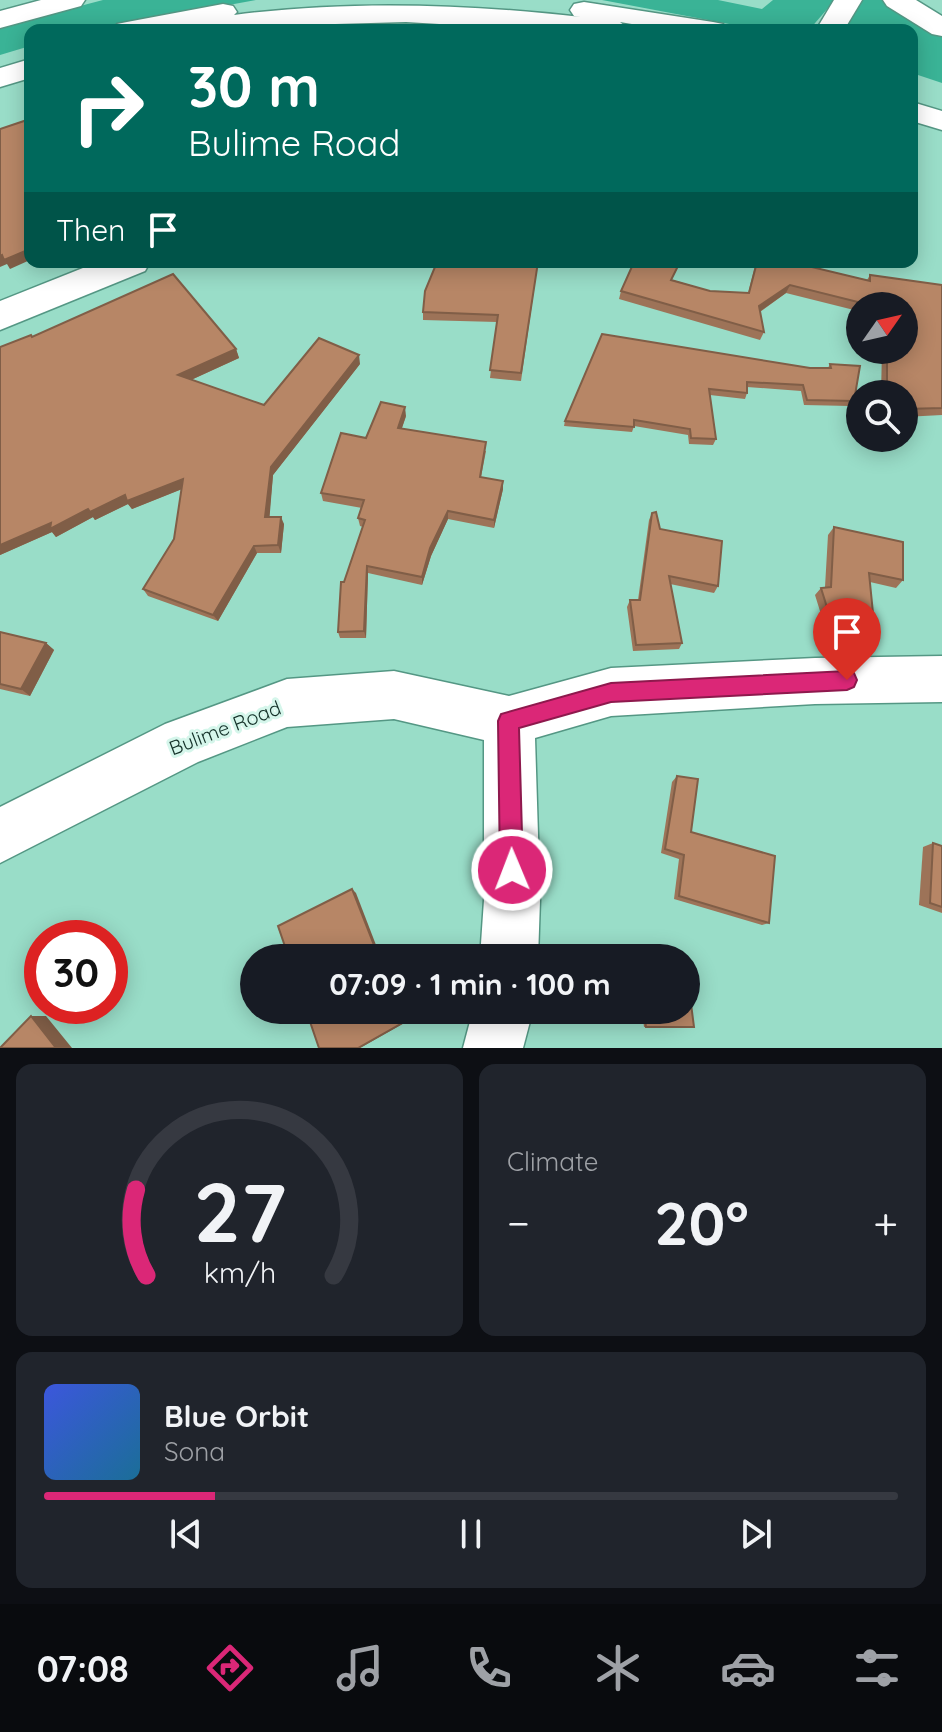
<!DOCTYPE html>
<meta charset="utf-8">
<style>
:root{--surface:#171b24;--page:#20242c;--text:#f1f3f6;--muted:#9ea1a6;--line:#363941;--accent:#db2777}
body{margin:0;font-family:Quicksand,sans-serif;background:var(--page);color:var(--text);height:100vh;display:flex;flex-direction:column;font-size:30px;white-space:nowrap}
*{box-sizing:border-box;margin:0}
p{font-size:26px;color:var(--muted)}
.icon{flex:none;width:44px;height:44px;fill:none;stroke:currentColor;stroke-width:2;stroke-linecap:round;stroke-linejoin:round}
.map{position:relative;height:1048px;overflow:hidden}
.side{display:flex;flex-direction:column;gap:16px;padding:16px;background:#0d0f14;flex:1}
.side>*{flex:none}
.top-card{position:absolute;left:24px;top:24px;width:894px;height:244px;border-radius:16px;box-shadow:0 4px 20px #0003;background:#00695c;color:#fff;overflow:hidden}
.needle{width:52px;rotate:56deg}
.controls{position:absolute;left:846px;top:292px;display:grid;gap:16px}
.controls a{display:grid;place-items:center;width:72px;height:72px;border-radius:50%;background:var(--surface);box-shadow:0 4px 20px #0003;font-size:40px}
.speed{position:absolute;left:24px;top:920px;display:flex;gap:16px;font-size:40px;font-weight:700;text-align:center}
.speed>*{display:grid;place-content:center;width:104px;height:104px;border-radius:50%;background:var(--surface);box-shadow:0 4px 20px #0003;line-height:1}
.speed .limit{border:12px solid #d22;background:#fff;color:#111}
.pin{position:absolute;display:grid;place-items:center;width:68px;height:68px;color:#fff;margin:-82px -34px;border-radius:50% 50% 50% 0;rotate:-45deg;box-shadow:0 0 8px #0007}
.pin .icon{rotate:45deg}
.me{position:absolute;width:88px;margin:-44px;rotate:359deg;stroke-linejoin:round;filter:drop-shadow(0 0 6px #0008)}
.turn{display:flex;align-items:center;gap:28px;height:168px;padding:0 32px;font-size:36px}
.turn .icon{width:104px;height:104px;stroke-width:2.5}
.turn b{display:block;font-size:56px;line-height:68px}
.then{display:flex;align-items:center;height:76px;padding:0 32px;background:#0003;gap:16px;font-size:30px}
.big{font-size:60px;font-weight:700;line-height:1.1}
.side .card{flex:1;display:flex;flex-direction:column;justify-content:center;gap:12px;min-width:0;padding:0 28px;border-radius:16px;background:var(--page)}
.side .dial{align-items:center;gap:0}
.dial svg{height:208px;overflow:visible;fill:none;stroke:var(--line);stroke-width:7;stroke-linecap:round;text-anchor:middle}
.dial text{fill:var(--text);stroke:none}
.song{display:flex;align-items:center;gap:24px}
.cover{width:96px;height:96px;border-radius:12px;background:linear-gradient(135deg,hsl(230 70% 55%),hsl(200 70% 35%))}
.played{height:8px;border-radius:4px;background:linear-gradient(90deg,var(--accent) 20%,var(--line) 20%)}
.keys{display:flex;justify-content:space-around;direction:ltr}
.heat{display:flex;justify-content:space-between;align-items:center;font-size:44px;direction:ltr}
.side .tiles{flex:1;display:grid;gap:16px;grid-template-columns:1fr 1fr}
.card:last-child{grid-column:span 2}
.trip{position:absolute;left:240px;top:944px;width:460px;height:80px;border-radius:40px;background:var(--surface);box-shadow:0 4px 20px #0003;font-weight:700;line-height:80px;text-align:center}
.tabs{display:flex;height:128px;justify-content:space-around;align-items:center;background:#090b0e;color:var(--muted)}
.tabs .icon{width:56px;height:56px}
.tabs .current{color:var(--accent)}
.tabs b{font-size:36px;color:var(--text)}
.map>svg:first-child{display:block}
.green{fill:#3ab396}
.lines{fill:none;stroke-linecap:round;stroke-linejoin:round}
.minor-casing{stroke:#549784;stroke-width:3}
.highway-casing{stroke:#549784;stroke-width:3}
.minor{fill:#fff;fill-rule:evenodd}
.highway{fill:#fff;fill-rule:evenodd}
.wall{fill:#9d7358}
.shaded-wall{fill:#805e47}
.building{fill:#b78666;stroke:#805e47;stroke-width:2}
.route{fill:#db2777;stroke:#8e194d;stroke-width:2}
.labels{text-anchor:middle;stroke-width:6;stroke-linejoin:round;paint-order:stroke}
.street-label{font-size:20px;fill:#122f27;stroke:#d5f6eb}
</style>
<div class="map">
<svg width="942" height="1048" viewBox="0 0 942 1048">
<rect width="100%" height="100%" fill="#99ddc8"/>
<g class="green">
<polygon points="103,0 256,0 92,30 30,30 30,46 0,55 0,27"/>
<polygon points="602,0 718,0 762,9 773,0 835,0 809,30 761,30"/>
<polygon points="863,0 882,0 942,36 942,83 912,73 912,30 842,30"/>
</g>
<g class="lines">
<defs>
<g id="minor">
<polygon points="41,0 85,0 81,6 0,28 0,11"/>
<polygon points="834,0 862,0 844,30 816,30"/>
<polygon points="883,0 916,0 942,16 942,36 932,34 887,6"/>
<polygon points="98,262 150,262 145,271 0,330 0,301"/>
<polygon points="942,656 942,702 815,704 611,716 535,738 540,900 538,958 480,958 484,900 484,740 394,719 287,727 198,762 0,863 0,807 165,724 287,679 394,671 509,696 611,668 815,658"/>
<polygon points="473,1010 533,1010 523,1048 463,1048"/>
</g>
<g id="highway">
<path d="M584,2L713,22L723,24L727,30H667L620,22L630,30H538L406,22L300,25L250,30H113L117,24L127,22L223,4L233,6L237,12L234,15C348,0 467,4 581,17L574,16L570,10L574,4Z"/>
<polygon points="30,59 30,78 0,87 0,68"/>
<polygon points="912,102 942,111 942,130 912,121"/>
</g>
</defs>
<use href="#minor" class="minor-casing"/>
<use href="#highway" class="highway-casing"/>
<use href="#minor" class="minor"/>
<use href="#highway" class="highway"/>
</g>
<g class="wall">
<polygon points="538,262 521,381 490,378 497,322 423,320 423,312"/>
<polygon points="756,262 791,262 867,280 870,275 942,285 942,415 904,417 904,394 881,394 882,350 904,350 904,306 860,306 860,330 853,330 854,310 786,293 760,312 764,332 760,340 619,299 621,291 673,280 710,291 748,293"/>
<polygon points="0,347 236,349 239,358 191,380 264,405 360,364 273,475 269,517 284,524 281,553 257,553 218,621 148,596 143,589 174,539 182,489 132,509 128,504 95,520 93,517 56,537 52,532 0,555"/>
<polygon points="830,364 854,401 850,406 804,405 801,391 747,387 747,393 745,399 710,395 716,439 713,445 689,444 688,435 634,426 632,432 564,426 565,421 810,368 828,368"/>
<polygon points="406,416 402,428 486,451 481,477 503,489 494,528 448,519 431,556 422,585 368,573 366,638 340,638 338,632 344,582 363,527 360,526 358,518 362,508 323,501 321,493 366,438"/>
<polygon points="652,513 660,529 718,586 714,593 670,584 682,643 679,649 633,651 627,607 630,600 638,600 649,520"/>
<polygon points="834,527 903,580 896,588 870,582 874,623 867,630 824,624 815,595 821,588 825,587 828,535"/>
<polygon points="0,632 46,643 54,650 30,696 0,689"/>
<polygon points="677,776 691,832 769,923 762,925 674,899 679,859 661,853 672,782"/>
<polygon points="933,843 942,846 942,913 919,905 923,847"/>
<polygon points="642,1010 686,1010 694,1027 644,1027"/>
</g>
<g class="shaded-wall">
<polygon points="30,249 30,260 10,269 7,264 0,267 0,256"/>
<polygon points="790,285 786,293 755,315 759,306"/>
<polygon points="236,349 239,358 182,384 178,375"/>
<polygon points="359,355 360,364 273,475 269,524 265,517 271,467"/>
<polygon points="405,407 406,416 399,436 398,428"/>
<polygon points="183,479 187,487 132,509 128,504 95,520 93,517 56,537 52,532 0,555 0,545 51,523 125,495"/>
<polygon points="503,481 503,489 494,528 494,520"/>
<polygon points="448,511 448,519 431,556 422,585 422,577 430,548"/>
<polygon points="281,517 284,524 281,553 278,545"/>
<polygon points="254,546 257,553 218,621 213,615"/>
<polygon points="367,566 368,573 366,638 364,631"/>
<polygon points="46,643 54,650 30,696 21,689"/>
<polygon points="352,889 356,893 381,958 379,958"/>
<polygon points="399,1010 402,1010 406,1022 360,1048 358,1048"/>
<polygon points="31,1016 46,1016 72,1048 56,1048"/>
</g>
<g class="building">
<polygon points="30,119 30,249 4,260 2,255 0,256 0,129"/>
<polygon points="437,262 538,262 521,373 490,370 498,315 423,312 425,291"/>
<polygon points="634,262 680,262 671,280 710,291 749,293 757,262 791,262 870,281 870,275 942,285 942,408 904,409 904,394 887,394 887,350 904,350 904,306 860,306 860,322 858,322 858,302 790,285 759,306 764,332 621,291"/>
<polygon points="173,274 236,349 178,375 264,405 319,338 359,355 271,467 265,517 281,517 278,545 254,546 213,615 143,589 174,539 183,479 127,501 125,495 90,512 88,509 50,529 51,523 0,545 0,347 31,335 32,337"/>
<polygon points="602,334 810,368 831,368 830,364 860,366 854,401 807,400 803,385 747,382 747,393 709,389 716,439 691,438 690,429 634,420 634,427 565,421"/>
<polygon points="381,402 405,407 398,428 486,442 480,477 503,481 494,520 448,511 430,548 422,577 367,566 364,631 338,632 341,582 344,582 365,520 358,518 364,500 321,493 341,433 366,438"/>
<polygon points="656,512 660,529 722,541 718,586 669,576 682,643 636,645 630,600 640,600 652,513"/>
<polygon points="834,527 903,542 903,580 869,573 874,623 830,617 821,588 831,587"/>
<polygon points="0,632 46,643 21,689 0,684"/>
<polygon points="677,776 698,779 691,832 775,856 769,923 679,896 684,855 665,849"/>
<polygon points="933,843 942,846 942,907 930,903"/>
<polygon points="352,889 379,958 289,958 278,926"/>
<polygon points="686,996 690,996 694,1027 646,1027 644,1010 686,1010"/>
<polygon points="306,1010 399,1010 404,1022 358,1048 319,1048"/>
<polygon points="31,1016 56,1048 0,1048"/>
</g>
<polygon class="route" points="847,671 854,673 857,680 854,687 847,690 611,702 519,728 523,870 520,878 512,882 504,878 500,870 498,721 501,714 611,683"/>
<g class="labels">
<g class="street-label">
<text transform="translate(225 728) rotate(-21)" y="7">Bulime Road</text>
</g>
</g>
</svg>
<div class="controls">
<a><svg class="needle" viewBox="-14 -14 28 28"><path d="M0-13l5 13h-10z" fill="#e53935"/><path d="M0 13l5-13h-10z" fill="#9ea1a6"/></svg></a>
<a><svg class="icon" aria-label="search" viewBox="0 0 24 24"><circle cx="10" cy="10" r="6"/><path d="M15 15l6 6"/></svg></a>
</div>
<div class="speed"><div class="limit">30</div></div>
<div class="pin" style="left:847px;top:680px;background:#d93025"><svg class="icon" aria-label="arrive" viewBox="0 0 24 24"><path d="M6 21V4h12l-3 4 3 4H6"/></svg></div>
<svg class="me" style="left:512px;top:870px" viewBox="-20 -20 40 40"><circle r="17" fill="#db2777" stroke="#fff" stroke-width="3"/><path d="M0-11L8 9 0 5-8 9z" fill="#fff"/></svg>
<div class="trip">07:09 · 1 min · 100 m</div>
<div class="top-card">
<div class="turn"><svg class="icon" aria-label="right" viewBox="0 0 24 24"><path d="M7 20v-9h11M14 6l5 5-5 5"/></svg><div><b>30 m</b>Bulime Road</div></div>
<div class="then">Then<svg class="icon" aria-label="arrive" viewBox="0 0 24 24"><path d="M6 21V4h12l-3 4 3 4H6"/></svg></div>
</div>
</div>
<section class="side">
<div class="tiles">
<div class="card dial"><svg viewBox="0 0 100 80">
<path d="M14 69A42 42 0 1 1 86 69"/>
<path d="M14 69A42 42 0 0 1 10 36" stroke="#db2777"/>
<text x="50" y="56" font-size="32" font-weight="700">27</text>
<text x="50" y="72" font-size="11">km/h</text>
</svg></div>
<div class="card"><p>Climate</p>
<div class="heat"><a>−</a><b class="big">20°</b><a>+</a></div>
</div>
<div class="card">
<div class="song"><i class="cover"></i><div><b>Blue Orbit</b><p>Sona</p></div></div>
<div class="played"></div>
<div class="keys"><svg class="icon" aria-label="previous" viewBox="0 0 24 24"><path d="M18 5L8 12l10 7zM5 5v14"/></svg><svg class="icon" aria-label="pause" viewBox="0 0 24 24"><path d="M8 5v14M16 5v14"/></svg><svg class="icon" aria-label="next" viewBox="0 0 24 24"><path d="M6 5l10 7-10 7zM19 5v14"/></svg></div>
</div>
</div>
</section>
<nav class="tabs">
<b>07:08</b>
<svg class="icon current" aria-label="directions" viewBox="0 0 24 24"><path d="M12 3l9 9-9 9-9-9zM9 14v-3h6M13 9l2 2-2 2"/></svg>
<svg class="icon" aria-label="music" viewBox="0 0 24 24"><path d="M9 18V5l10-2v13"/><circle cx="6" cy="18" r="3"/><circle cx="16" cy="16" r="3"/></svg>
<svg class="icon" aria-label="phone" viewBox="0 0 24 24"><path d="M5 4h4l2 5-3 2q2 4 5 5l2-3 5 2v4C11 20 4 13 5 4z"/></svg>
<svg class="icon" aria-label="climate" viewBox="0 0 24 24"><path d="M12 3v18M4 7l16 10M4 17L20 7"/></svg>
<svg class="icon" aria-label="car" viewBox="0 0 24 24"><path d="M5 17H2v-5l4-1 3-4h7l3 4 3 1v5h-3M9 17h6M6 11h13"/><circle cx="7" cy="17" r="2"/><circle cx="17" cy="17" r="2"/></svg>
<svg class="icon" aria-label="filters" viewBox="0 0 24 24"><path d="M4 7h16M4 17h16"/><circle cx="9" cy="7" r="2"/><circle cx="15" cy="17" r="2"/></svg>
</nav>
